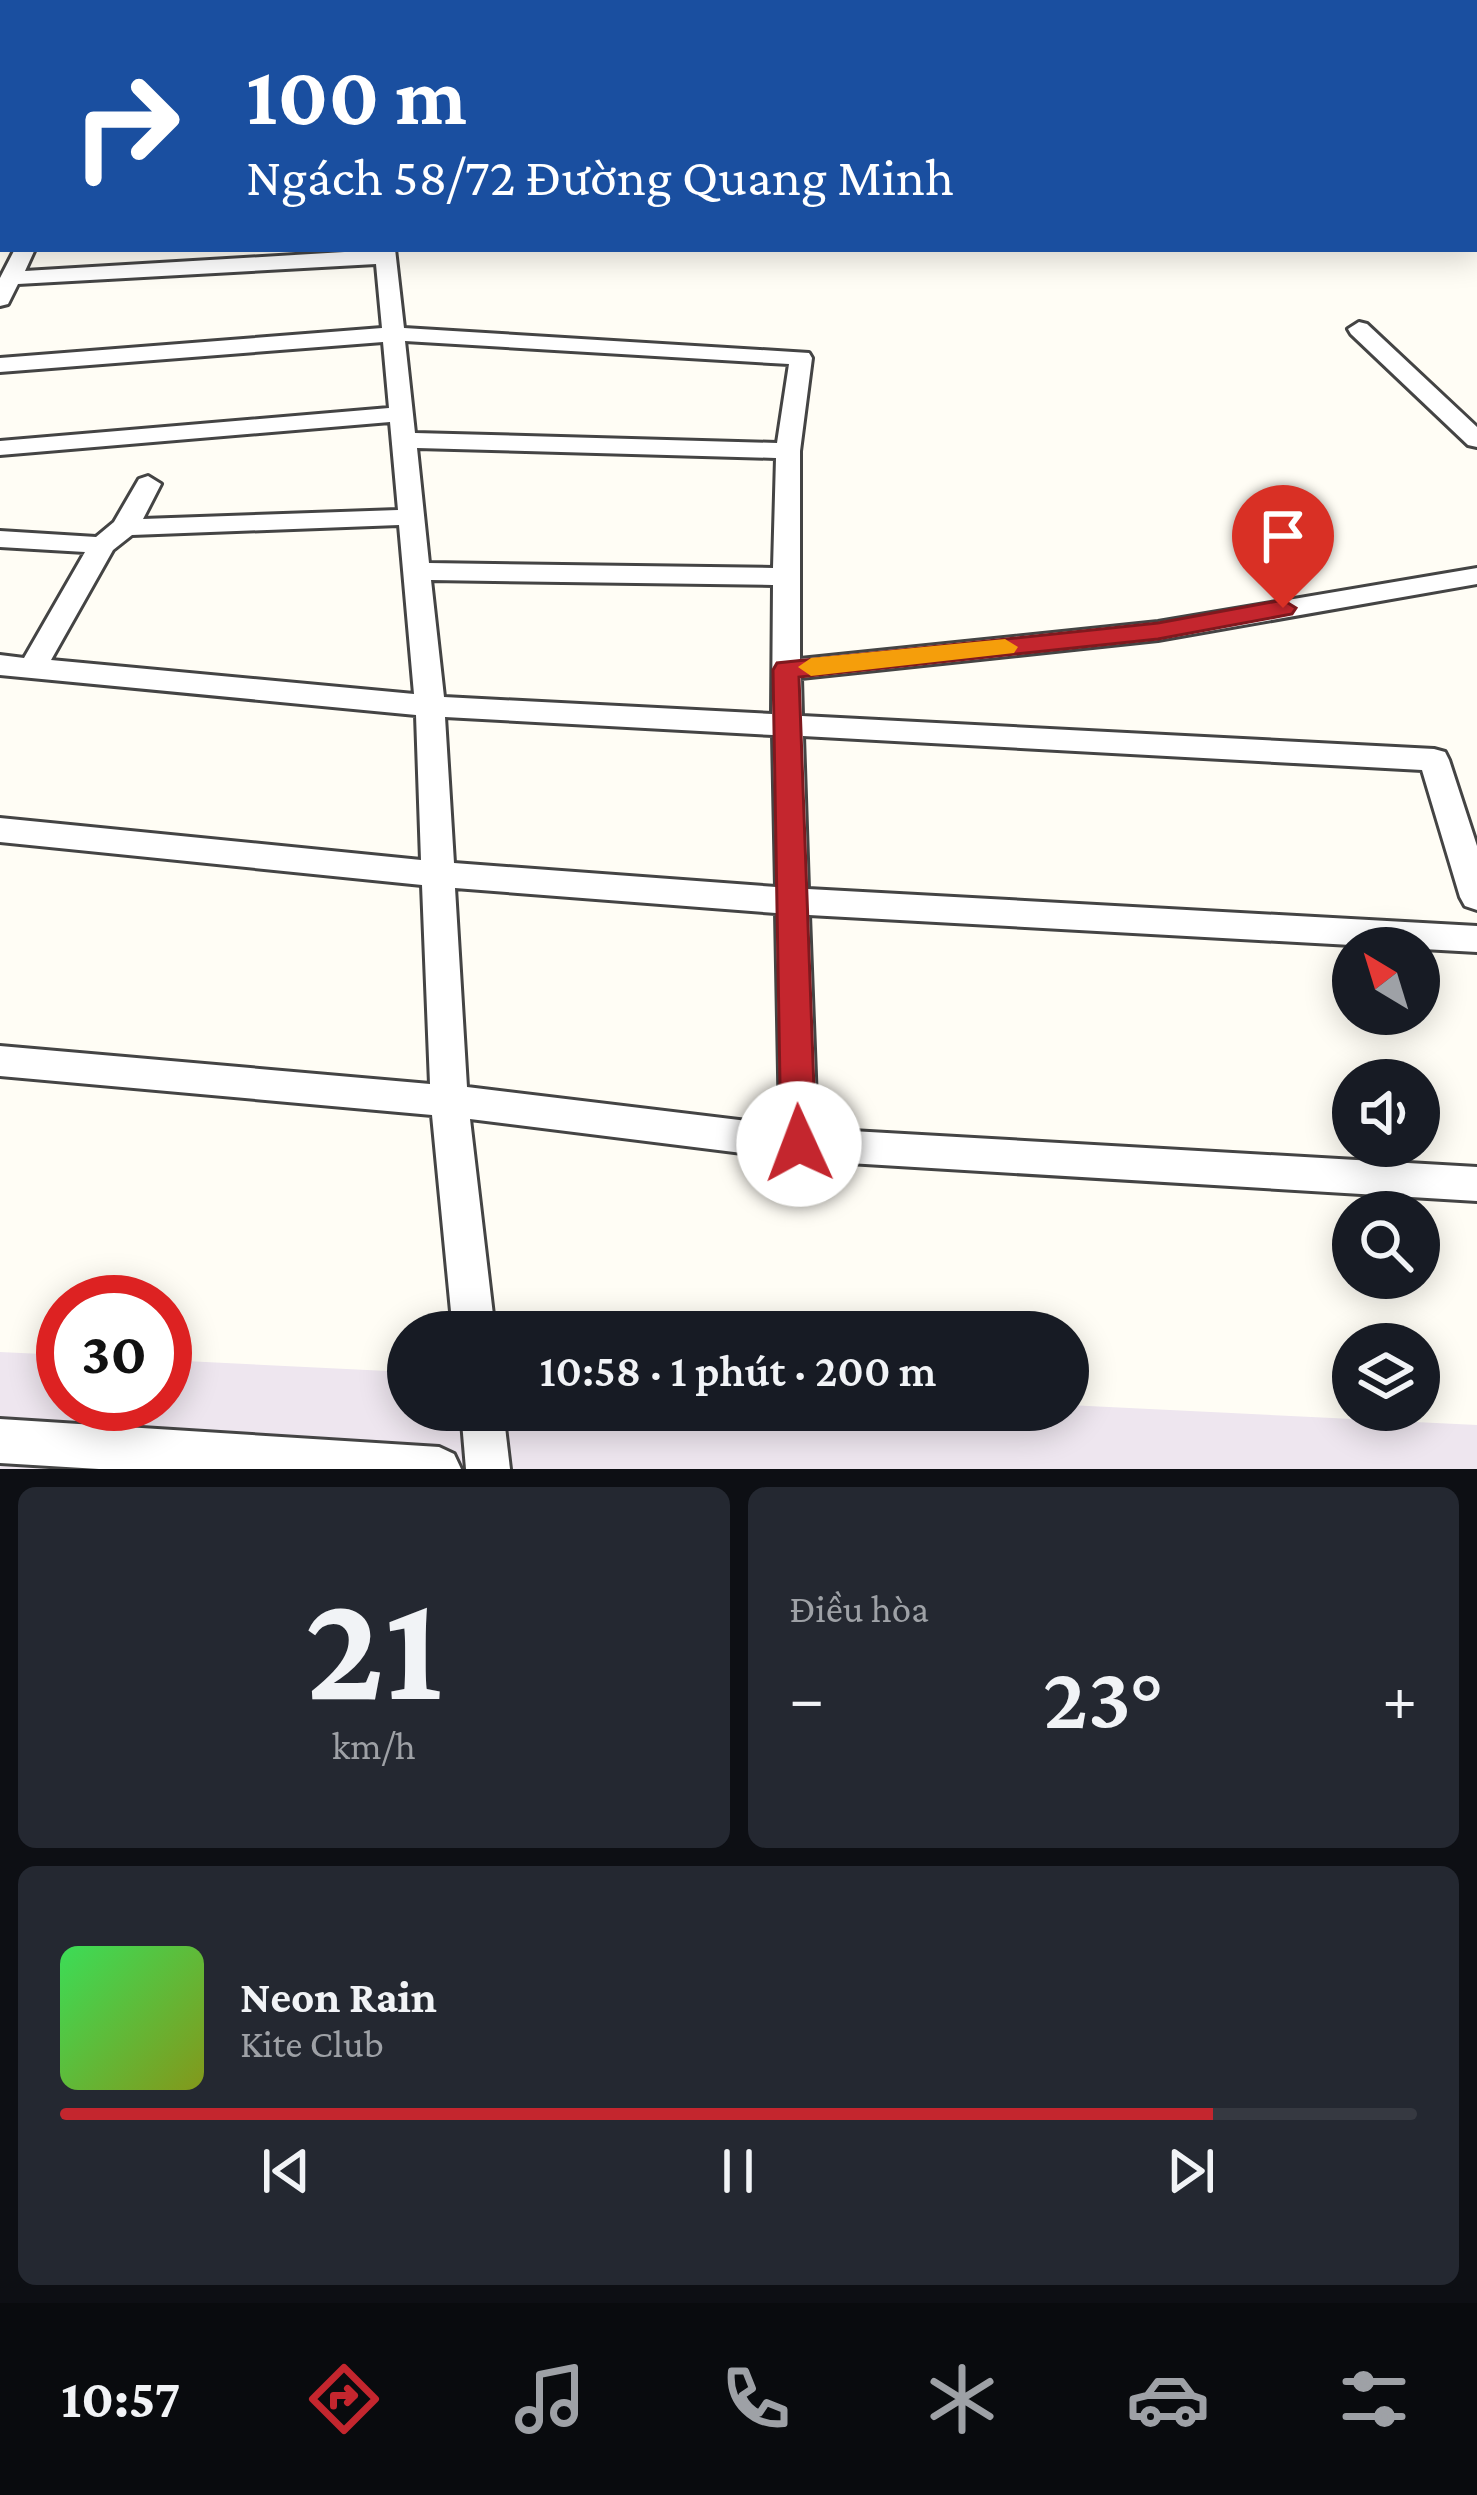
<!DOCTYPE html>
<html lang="vi">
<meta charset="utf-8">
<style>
:root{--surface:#171b24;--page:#242831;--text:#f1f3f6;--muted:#9ea1a6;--line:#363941;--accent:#c4262e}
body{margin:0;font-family:"Crimson Pro",serif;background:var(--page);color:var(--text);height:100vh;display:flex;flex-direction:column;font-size:45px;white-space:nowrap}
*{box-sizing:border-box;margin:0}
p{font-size:39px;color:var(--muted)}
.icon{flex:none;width:66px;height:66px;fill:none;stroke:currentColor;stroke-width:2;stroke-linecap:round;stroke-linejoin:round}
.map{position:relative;height:1469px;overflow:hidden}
.panel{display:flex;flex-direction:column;gap:18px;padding:18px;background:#0d0f14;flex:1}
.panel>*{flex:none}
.banner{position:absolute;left:0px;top:0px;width:1479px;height:252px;box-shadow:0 6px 30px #0003;background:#1a4fa0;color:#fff;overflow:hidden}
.needle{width:78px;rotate:322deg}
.controls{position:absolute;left:1332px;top:927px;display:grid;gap:24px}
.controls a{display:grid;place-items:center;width:108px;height:108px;border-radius:50%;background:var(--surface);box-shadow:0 6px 30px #0003;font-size:60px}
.speed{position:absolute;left:36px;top:1275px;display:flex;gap:24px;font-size:60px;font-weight:700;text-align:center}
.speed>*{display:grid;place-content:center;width:156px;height:156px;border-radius:50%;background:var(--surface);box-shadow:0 6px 30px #0003;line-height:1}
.speed .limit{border:18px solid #d22;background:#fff;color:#111}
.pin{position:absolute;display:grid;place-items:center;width:102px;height:102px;color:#fff;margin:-123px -51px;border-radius:50% 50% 50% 0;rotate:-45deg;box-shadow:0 0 12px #0007}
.pin .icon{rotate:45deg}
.me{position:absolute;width:132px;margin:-66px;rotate:358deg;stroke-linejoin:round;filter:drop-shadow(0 0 9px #0008)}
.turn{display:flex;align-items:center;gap:42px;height:252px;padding:0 48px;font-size:54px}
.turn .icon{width:156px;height:156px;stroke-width:2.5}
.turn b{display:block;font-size:84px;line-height:102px}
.big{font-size:90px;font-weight:600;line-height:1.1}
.panel .tile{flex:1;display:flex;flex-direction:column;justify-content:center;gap:18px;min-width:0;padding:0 42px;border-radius:18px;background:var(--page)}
.panel .dial{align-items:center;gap:0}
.dial b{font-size:156px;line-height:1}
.song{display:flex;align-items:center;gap:36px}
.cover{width:144px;height:144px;border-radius:18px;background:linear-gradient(135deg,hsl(130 70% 55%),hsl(70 70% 35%))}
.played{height:12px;border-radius:6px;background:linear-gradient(90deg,var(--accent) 85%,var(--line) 85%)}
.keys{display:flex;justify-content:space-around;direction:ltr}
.heat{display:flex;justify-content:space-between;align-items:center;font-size:66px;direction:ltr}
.panel .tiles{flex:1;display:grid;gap:18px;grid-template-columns:1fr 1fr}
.tile:last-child{grid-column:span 2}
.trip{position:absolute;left:387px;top:1311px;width:702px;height:120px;border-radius:60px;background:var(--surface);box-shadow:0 6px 30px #0003;font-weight:600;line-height:120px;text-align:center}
.tab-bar{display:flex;height:192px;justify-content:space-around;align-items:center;background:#090b0e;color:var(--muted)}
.tab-bar .icon{width:84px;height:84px}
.tab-bar .current{color:var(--accent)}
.tab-bar b{font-size:54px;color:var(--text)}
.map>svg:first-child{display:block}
.industrial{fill:#eee6ef}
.building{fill:#5a524d;stroke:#3f3936;stroke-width:3}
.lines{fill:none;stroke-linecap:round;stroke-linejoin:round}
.service-casing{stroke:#444;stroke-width:6}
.minor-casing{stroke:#444;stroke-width:6}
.service{fill:#fff;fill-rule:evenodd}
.minor{fill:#fff;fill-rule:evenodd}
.route{fill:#c4262e;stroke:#7f191e;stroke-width:3}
.slow{fill:#f59e0b}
</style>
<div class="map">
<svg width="1477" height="1469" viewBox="0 0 1477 1469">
<rect width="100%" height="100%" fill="#fffdf5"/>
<polygon class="industrial" points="0,1352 63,1355 63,1404 165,1404 165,1360 408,1372 408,1410 1068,1410 1068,1405 1477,1425 1477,1469 0,1469"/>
<g class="building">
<polygon points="426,0 467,0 467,3 404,3 404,1"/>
<polygon points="469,0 609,0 609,3 470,3"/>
</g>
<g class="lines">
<defs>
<g id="service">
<polygon points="1030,0 1039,0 1042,3 1033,3"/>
<polygon points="1329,0 1344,0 1337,3 1322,3"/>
</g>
<g id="minor">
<polygon points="367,0 383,0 384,3 368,3"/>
<polygon points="614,0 630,0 631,3 615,3"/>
<polygon points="1203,0 1222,0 1224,3 1205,3"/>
<rect x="1476" y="8" width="1" height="10"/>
<rect x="1476" y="49" width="1" height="10"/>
<rect x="0" y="83" width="3" height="10"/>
<rect x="1476" y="110" width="1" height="12"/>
<rect x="0" y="225" width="3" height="12"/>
<path d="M15,249H35L25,271L395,249L404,328L809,353L812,358L800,451V659L1158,622L1477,568V584L1158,640L801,678L802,716L1434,749L1445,752L1449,760L1477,846V910L1465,906L1460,897L1422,770L803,736L808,889L1477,926V952L809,915L817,1129L1477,1167V1201L799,1160L470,1119L495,1332H453L432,1115L0,1076V1046L430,1084L422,885L0,842V818L421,860L416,715L0,675V655L24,658L85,552L0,547V531L96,537L114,522L139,479L148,476L161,484L143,519L398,510L390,422L0,455V441L389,408L383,342L0,372V358L382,328L376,264L18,284L8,304L0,306V278ZM405,341L789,364L777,443L415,433ZM417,448L776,458L773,568L429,563ZM399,525L414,694L51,660L113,550L132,535ZM431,580L773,585L772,714L444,697ZM445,717L773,735L776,887L454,863ZM455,888L776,913L780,1125L467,1087Z"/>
<polygon points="1359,322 1367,324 1477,427 1477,447 1468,445 1351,334 1348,329"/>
<polygon points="461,1410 503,1410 510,1469 466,1469"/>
<polygon points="0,1419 439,1447 454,1454 461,1469 99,1469 0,1463"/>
</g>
</defs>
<use href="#service" class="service-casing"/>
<use href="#minor" class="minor-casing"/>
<use href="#service" class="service"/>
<use href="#minor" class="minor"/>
</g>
<polygon class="route" points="1283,600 1296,608 1292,614 1158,639 799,677 816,1144 811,1155 799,1159 786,1155 781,1144 773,670 777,663 1158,623"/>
<polygon class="slow" points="1005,639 1018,647 1014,653 811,676 798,667 811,658"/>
</svg>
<div class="controls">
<a><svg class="needle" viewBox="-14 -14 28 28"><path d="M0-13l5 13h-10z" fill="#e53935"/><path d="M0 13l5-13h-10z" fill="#9ea1a6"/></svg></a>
<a><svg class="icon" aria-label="sound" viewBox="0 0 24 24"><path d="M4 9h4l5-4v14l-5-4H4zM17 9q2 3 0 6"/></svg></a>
<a><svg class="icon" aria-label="search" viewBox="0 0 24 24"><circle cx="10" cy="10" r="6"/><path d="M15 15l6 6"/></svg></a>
<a><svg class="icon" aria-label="layers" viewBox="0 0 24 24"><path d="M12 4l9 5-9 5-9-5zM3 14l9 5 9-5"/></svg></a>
</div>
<div class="speed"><div class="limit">30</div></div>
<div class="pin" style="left:1283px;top:608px;background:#d93025"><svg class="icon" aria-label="arrive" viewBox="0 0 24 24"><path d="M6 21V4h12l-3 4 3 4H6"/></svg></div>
<svg class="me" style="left:799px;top:1144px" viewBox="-20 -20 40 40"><circle r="19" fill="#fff"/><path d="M0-13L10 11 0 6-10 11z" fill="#c4262e"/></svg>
<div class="trip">10:58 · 1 phút · 200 m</div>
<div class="banner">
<div class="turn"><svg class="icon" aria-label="right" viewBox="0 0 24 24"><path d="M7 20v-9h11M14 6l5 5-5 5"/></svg><div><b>100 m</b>Ngách 58/72 Đường Quang Minh</div></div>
</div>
</div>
<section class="panel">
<div class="tiles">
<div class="tile dial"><b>21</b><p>km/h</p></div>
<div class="tile"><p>Điều hòa</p>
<div class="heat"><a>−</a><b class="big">23°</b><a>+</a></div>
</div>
<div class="tile">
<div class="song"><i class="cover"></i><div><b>Neon Rain</b><p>Kite Club</p></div></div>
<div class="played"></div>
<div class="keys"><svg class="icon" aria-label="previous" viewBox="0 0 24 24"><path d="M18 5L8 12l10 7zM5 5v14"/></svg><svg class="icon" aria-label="pause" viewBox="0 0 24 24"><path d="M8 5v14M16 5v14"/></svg><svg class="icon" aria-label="next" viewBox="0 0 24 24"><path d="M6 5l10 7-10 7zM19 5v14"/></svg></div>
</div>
</div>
</section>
<nav class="tab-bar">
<b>10:57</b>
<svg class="icon current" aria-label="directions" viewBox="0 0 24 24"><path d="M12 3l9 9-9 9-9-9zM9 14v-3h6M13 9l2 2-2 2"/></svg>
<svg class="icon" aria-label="music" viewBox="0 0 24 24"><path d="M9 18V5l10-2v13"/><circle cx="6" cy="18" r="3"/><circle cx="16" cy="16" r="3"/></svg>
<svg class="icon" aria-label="phone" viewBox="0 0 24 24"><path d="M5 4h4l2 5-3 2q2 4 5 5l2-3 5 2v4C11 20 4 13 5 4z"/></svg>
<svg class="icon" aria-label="climate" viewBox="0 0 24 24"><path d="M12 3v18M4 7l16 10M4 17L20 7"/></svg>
<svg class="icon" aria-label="car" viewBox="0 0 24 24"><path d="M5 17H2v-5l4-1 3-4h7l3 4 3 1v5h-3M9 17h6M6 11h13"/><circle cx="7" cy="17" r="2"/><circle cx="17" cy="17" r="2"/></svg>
<svg class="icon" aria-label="filters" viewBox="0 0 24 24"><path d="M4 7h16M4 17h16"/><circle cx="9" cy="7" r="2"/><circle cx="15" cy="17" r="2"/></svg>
</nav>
